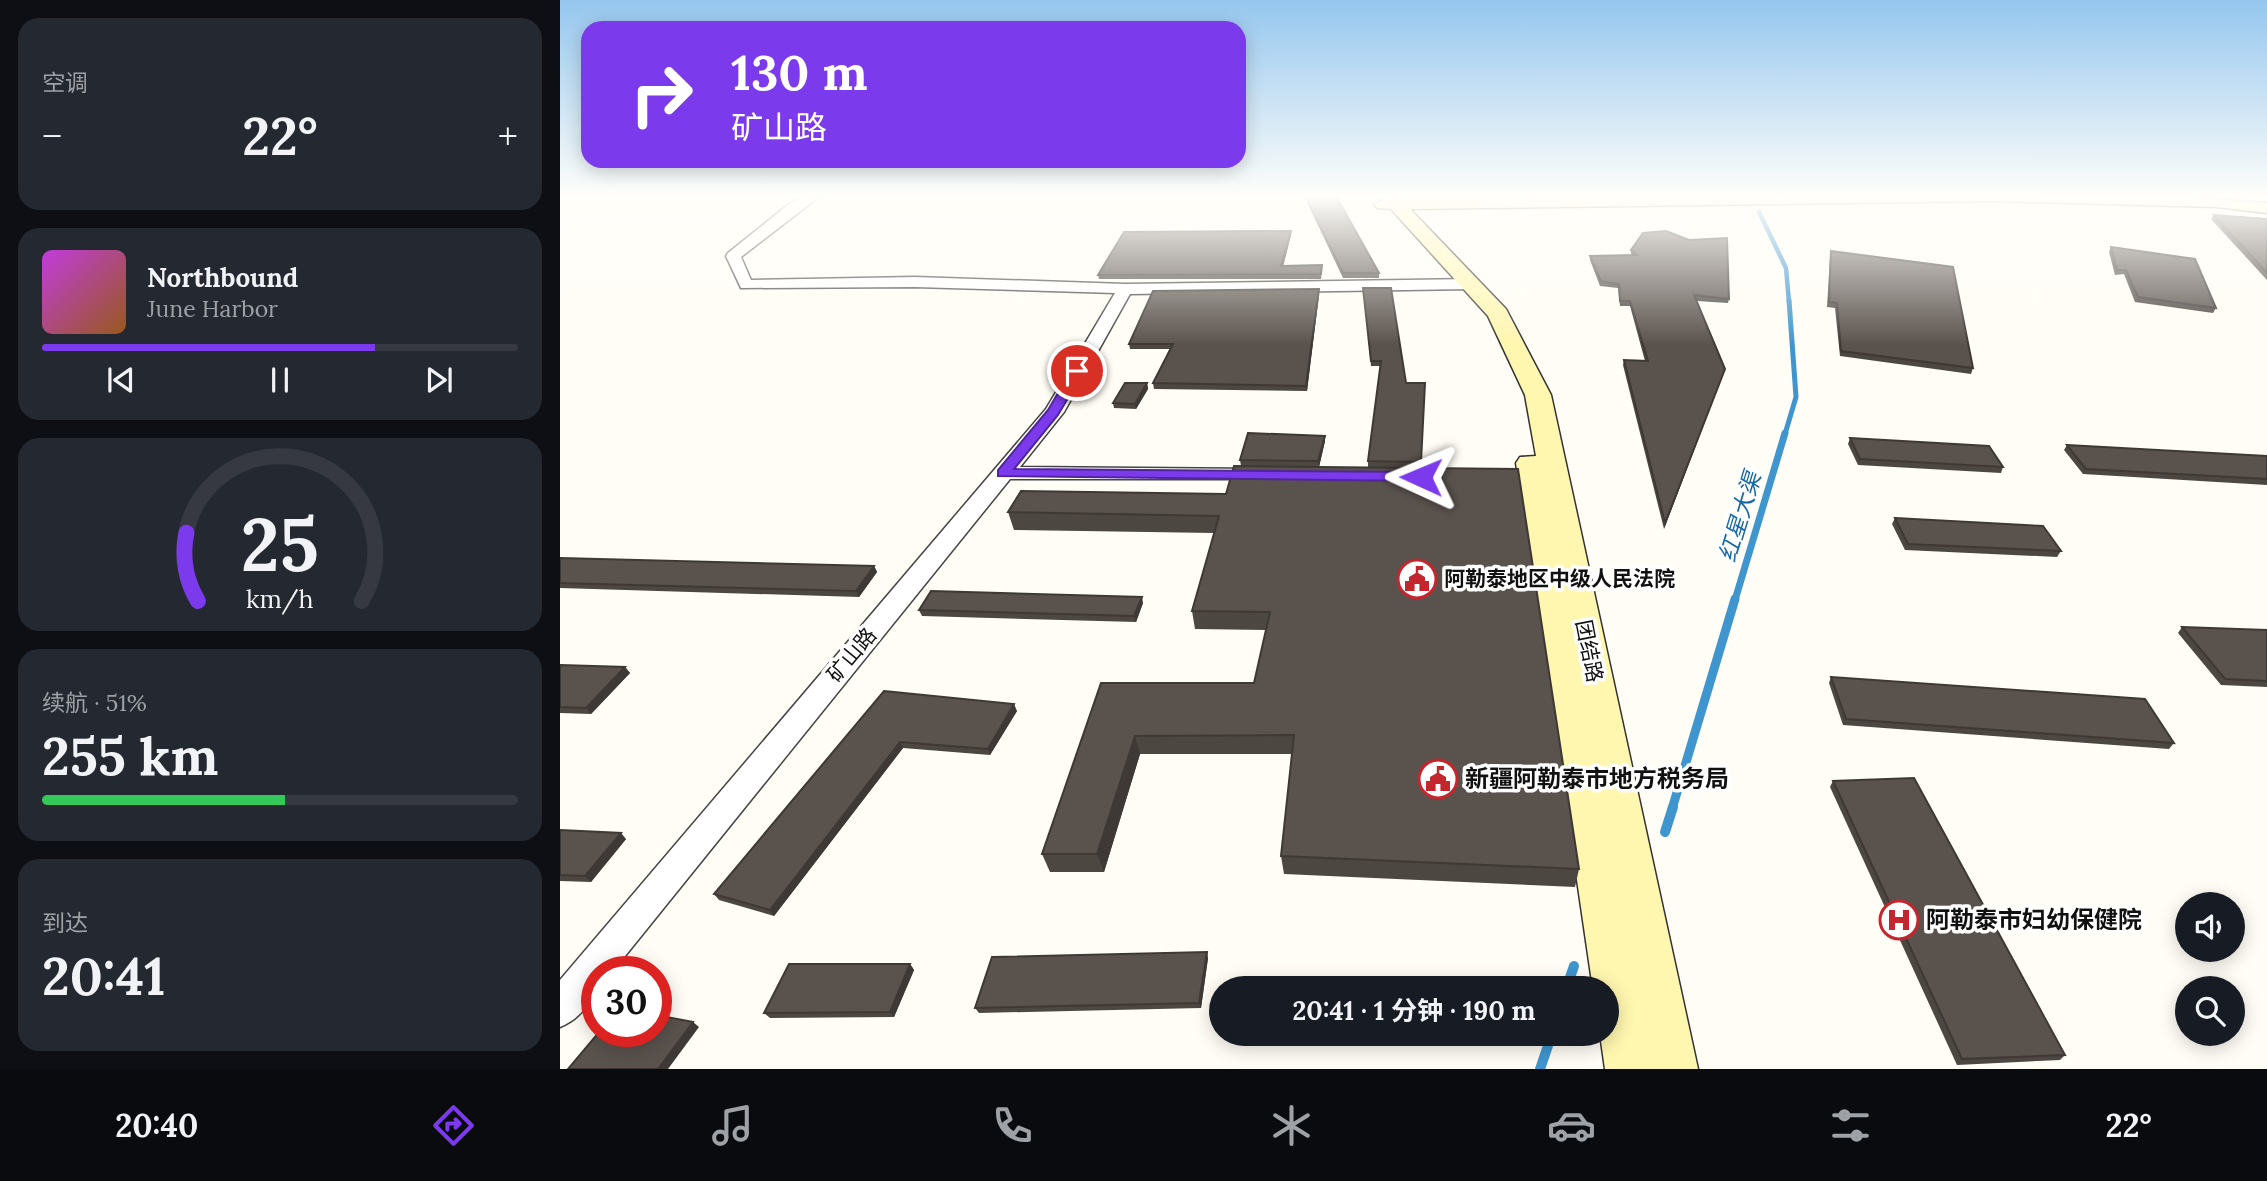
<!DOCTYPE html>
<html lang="zh">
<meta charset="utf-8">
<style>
:root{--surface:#171b24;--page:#242831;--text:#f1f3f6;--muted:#9ea1a6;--line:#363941;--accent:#7c3aed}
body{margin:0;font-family:Lora,"Noto Sans SC",serif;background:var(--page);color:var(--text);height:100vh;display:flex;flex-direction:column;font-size:26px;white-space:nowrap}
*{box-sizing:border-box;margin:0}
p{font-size:23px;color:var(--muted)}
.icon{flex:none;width:38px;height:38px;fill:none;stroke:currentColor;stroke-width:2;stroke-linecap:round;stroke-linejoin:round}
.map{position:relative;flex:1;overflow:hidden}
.sheet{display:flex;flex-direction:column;gap:18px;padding:18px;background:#0d0f14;width:560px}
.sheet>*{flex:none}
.hud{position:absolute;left:21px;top:21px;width:665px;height:147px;border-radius:21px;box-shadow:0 4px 18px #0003;background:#7c3aed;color:#fff;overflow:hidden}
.buttons{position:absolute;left:1615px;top:892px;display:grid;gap:14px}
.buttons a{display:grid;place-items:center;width:70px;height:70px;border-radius:50%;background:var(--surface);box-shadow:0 4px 18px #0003;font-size:35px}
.speed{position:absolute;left:21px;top:956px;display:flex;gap:14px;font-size:35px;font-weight:700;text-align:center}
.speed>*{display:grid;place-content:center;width:91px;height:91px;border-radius:50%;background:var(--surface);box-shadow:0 4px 18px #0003;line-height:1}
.speed .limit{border:10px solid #d22;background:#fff;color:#111}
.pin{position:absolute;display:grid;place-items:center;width:60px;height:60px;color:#fff;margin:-30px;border:4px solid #fff;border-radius:50%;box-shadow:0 2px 7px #0007}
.me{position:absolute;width:77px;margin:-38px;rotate:271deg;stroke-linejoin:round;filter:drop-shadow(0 0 5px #0008)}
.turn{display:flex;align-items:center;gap:24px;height:147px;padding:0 35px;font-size:32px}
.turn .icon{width:91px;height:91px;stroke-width:2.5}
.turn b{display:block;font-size:49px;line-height:60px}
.big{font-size:52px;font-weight:700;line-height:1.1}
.sheet .widget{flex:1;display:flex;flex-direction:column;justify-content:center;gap:10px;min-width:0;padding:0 24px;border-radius:21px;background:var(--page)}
.sheet .dial{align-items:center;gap:0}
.dial svg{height:182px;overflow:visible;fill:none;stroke:var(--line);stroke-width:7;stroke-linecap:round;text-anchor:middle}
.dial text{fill:var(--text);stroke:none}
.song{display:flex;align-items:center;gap:21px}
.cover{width:84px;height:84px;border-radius:10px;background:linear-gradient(135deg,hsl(290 70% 55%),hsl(30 70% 35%))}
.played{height:7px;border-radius:4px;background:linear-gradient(90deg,var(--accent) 70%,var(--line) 70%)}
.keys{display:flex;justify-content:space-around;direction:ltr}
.heat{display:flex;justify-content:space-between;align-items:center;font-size:38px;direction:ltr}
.charge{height:10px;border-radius:5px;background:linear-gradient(90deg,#34c759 51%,var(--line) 0)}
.trip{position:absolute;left:649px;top:976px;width:410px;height:70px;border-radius:35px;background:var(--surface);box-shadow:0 4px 18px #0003;font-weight:700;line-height:70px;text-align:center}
.tabs{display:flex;height:112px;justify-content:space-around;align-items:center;background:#090b0e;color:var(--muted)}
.tabs .icon{width:49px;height:49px}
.tabs .current{color:var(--accent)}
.tabs b{font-size:32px;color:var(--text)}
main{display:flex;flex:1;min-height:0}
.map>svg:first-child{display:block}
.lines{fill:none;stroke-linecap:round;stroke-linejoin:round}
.stream-far4{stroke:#3f96cf;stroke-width:4.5}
.stream-far3{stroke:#3f96cf;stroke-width:5}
.stream-far2{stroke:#3f96cf;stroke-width:7}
.stream-far1{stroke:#3f96cf;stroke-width:9}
.stream{stroke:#3f96cf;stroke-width:10}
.street-casing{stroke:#444;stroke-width:3}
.secondary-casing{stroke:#333;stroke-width:3}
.street{fill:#fff;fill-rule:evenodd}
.secondary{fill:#fff6b0;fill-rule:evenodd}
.wall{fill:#4d4742}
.shaded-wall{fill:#3f3936}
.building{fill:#5a524d;stroke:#3f3936;stroke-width:2}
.route{fill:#7c3aed;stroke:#51269a;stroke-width:2}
.labels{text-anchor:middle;stroke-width:7;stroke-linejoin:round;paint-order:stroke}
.poi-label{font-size:21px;font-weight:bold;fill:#111;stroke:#fff;text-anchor:start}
.street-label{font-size:21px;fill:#111;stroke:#fff}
.water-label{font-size:23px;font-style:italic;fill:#1768a6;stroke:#fff}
.near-poi-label{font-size:24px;font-weight:bold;fill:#111;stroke:#fff;text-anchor:start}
</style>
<main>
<section class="sheet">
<div class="widget"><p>空调</p>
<div class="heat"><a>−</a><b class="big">22°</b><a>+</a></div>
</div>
<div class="widget">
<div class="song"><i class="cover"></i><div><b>Northbound</b><p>June Harbor</p></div></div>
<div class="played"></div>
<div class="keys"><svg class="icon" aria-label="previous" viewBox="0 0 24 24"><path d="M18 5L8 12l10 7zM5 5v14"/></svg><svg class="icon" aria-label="pause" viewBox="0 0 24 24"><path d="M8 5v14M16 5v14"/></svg><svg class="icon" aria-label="next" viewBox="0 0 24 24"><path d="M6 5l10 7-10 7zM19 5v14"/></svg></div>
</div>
<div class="widget dial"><svg viewBox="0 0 100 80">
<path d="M14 69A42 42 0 1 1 86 69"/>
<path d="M14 69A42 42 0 0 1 9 39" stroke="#7c3aed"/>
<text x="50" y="56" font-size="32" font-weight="700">25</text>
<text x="50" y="72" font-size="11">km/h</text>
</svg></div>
<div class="widget"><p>续航 · 51%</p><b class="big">255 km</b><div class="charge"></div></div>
<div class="widget"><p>到达</p><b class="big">20:41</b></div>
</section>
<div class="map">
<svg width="1707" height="1069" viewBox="0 0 1707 1069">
<rect width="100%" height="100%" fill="#fffdf5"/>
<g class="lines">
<polyline class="stream-far4" points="1199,212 1226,268 1229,302"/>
<polyline class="stream-far3" points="1225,434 1236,397 1229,300"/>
<polyline class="stream-far2" points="1175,600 1225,433"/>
<polyline class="stream-far1" points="1112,809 1175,599"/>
<g class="stream">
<polyline points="1105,832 1113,807"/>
<polyline points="1006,989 1014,966"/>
<polyline points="980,1069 992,1034"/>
</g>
<defs>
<path id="street" d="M245,196H260L181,257L191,280L355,277L565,284L913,279L921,284L913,289L570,294L504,412L460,467L700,469L707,471L710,475L707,479H450L53,971H37C37,996 24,1017 0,1027V980L486,409L555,293L355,287L181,288L166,256L168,253L229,204Z"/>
<polygon id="secondary" points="824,196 840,196 842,198 1615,196 1707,203 1707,213 1656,207 1432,201 850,209 946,309 991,395 1138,1069 1045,1069 1040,1034 1046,1034 1046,989 1033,989 956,463 960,457 976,456 965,395 928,316 831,209 817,208 814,204 825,199"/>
</defs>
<use href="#street" class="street-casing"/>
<use href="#secondary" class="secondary-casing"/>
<use href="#street" class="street"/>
<use href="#secondary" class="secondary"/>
</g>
<g class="wall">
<polygon points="745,196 776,196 819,273 819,278 783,278 745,198"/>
<polygon points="1654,215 1707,219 1707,280 1651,219"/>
<polygon points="731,231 731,235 723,266 762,270 761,279 539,279 538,275"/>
<polygon points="1551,247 1656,308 1653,313 1575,302 1564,274 1555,275 1549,252"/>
<polygon points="1071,250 1169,299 1168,303 1137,301 1165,369 1104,529 1063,365 1064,360 1085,361 1070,306 1060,306 1058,288 1040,286 1030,260 1030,256 1072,255 1071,254"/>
<polygon points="1271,251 1413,368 1411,374 1280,356 1275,308 1267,307 1270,256"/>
<polygon points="803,288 846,383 865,383 861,467 808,467 808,461 821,366 811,366"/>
<polygon points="759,289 759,294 747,391 594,389 593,383 610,349 570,349 569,344"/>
<polygon points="587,383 588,389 576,409 554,408 553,403"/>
<polygon points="1290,438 1443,467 1441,473 1298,465 1288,444"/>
<polygon points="765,441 759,467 681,466 680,460"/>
<polygon points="1507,445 1707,456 1707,485 1523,474 1504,450"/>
<polygon points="666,494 1019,869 1015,887 724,874 721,856 732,754 580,754 544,872 490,872 482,854 541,683 694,683 706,630 635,629 632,611 654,533 454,530 448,512"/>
<polygon points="1335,518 1501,551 1497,557 1345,550 1332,524"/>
<polygon points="0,558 314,566 317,572 299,597 0,588"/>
<polygon points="583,603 576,622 362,616 359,610"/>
<polygon points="1622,627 1707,630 1707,687 1661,685 1618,633"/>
<polygon points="0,665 65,667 70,673 31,714 0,713"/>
<polygon points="1271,677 1614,743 1609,749 1283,725 1269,683"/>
<polygon points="324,691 457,711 430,755 343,748 214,916 159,900 154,894"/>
<polygon points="1273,781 1505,1055 1500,1060 1397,1065 1270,787"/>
<polygon points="0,830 66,839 31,882 0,881"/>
<polygon points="648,958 641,1008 419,1013 415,1008"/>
<polygon points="350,964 354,970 334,1017 210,1018 204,1013"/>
</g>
<g class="shaded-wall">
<polygon points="731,231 731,235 722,271 721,266"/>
<polygon points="759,289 759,294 747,391 746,386"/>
<polygon points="1165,369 1163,374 1104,529 1105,523"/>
<polygon points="587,383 588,389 576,409 575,404"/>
<polygon points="765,436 765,441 759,467 758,461"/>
<polygon points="314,566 317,572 299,597 296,591"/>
<polygon points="582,597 583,603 576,622 574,616"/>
<polygon points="65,667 70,673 31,714 26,708"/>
<polygon points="454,704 457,711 430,755 428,749"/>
<polygon points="575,736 580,754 544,872 537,854"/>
<polygon points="340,742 343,748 214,916 210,910"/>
<polygon points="61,833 66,839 31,882 25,876"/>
<polygon points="647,952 648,958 641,1008 639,1003"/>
<polygon points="350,964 354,970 334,1017 330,1012"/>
<polygon points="133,1022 139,1027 108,1069 98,1069"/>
</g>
<g class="building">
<polygon points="745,196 776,196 819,273 783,273"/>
<polygon points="1654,215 1707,219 1707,273"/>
<polygon points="731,231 721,266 762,265 761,274 538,275 564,232"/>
<polygon points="1106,231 1129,240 1167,238 1169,299 1134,295 1165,369 1105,523 1064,360 1088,361 1070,301 1060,301 1059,284 1041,281 1030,256 1077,255 1071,250 1083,233"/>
<polygon points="1551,247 1635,259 1656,308 1578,297 1566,270 1557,270"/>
<polygon points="1271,251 1393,267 1413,368 1281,351 1277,303 1269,302"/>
<polygon points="803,288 831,288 846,383 865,383 861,462 808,461 821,361 811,361"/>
<polygon points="759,289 746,386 593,383 613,344 569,344 593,291"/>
<polygon points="565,383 587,383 575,404 553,403"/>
<polygon points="688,433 765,436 758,461 680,460"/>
<polygon points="1290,438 1429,446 1443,467 1300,459"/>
<polygon points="1507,445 1707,456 1707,479 1526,469"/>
<polygon points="674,466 958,469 1019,869 721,856 734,735 575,736 537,854 482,854 541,683 694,683 710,612 632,611 659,516 448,512 461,491 666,494"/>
<polygon points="1335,518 1483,526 1501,551 1348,544"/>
<polygon points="0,558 314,566 296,591 0,583"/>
<polygon points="371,591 582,597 574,616 359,610"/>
<polygon points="1622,627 1707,630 1707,681 1665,679"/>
<polygon points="0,665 65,667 26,708 0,707"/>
<polygon points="1271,677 1585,699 1614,743 1286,719"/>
<polygon points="324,691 454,704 428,749 340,742 210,910 154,894"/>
<polygon points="1354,778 1505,1055 1402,1059 1273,781"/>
<polygon points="0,830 61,833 25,876 0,875"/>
<polygon points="647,952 639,1003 415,1008 432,957"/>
<polygon points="229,964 350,964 330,1012 204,1013"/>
<polygon points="96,1015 133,1022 98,1069 8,1069 40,1031 96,1031"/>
</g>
<linearGradient id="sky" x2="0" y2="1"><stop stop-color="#95c6ee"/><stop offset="0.57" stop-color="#fffefa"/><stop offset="1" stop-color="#fffefa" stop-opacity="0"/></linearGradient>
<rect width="1707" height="345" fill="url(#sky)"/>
<polygon class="route" points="517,367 524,371 498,415 454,469 861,472 869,477 861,481 438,476 438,470 488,410 511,371"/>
<defs>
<symbol id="civic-ring" viewBox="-11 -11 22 22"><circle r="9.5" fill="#fff" stroke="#c4262e" stroke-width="1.5"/><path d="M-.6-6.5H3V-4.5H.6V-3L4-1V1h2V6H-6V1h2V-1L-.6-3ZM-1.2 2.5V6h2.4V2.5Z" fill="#c4262e"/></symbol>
<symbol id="hospital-ring" viewBox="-11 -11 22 22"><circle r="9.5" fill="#fff" stroke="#c4262e" stroke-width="1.5"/><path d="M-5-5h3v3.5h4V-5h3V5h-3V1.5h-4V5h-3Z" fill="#c4262e"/></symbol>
</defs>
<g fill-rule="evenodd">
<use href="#civic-ring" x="835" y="557" width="44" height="44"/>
<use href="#civic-ring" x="856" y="757" width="44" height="44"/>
<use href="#hospital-ring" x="1317" y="898" width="44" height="44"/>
</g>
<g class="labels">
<g class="poi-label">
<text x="884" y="586">阿勒泰地区中级人民法院</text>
</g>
<g class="street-label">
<text transform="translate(1029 651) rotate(79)" y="7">团结路</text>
<text transform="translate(292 655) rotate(-50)" y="7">矿山路</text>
</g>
<g class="water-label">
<text transform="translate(1180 517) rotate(-73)" y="8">红星大渠</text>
</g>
<g class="near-poi-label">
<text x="905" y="787">新疆阿勒泰市地方税务局</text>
<text x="1366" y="928">阿勒泰市妇幼保健院</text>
</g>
</g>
</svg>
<div class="buttons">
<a><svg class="icon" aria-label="sound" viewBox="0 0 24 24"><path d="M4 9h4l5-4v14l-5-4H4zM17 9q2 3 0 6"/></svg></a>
<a><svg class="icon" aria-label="search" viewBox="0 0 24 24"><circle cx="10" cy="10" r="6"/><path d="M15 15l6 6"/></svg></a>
</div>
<div class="speed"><div class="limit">30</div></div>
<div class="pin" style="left:517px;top:371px;background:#d93025"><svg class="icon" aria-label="arrive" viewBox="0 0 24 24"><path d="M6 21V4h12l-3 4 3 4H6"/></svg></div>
<svg class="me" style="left:861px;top:477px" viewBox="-20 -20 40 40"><path d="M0-17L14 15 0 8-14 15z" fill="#7c3aed" stroke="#fff" stroke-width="4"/></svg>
<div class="trip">20:41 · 1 分钟 · 190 m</div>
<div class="hud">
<div class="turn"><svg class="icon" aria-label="right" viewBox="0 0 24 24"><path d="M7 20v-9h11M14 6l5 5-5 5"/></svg><div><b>130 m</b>矿山路</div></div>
</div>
</div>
</main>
<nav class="tabs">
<b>20:40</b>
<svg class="icon current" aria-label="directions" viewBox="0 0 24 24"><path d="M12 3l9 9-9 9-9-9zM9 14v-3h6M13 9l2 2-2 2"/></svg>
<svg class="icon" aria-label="music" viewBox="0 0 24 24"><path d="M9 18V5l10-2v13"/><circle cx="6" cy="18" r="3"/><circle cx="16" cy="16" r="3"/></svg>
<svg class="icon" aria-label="phone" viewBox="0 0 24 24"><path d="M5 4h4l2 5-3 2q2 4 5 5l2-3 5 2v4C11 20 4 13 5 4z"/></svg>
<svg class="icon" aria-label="climate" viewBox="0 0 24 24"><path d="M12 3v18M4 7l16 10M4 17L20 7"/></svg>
<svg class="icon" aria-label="car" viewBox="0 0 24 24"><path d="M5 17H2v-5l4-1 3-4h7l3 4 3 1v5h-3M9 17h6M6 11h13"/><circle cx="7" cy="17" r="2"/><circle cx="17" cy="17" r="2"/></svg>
<svg class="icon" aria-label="filters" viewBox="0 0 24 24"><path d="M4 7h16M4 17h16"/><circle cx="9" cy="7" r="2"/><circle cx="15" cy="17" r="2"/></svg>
<b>22°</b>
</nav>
